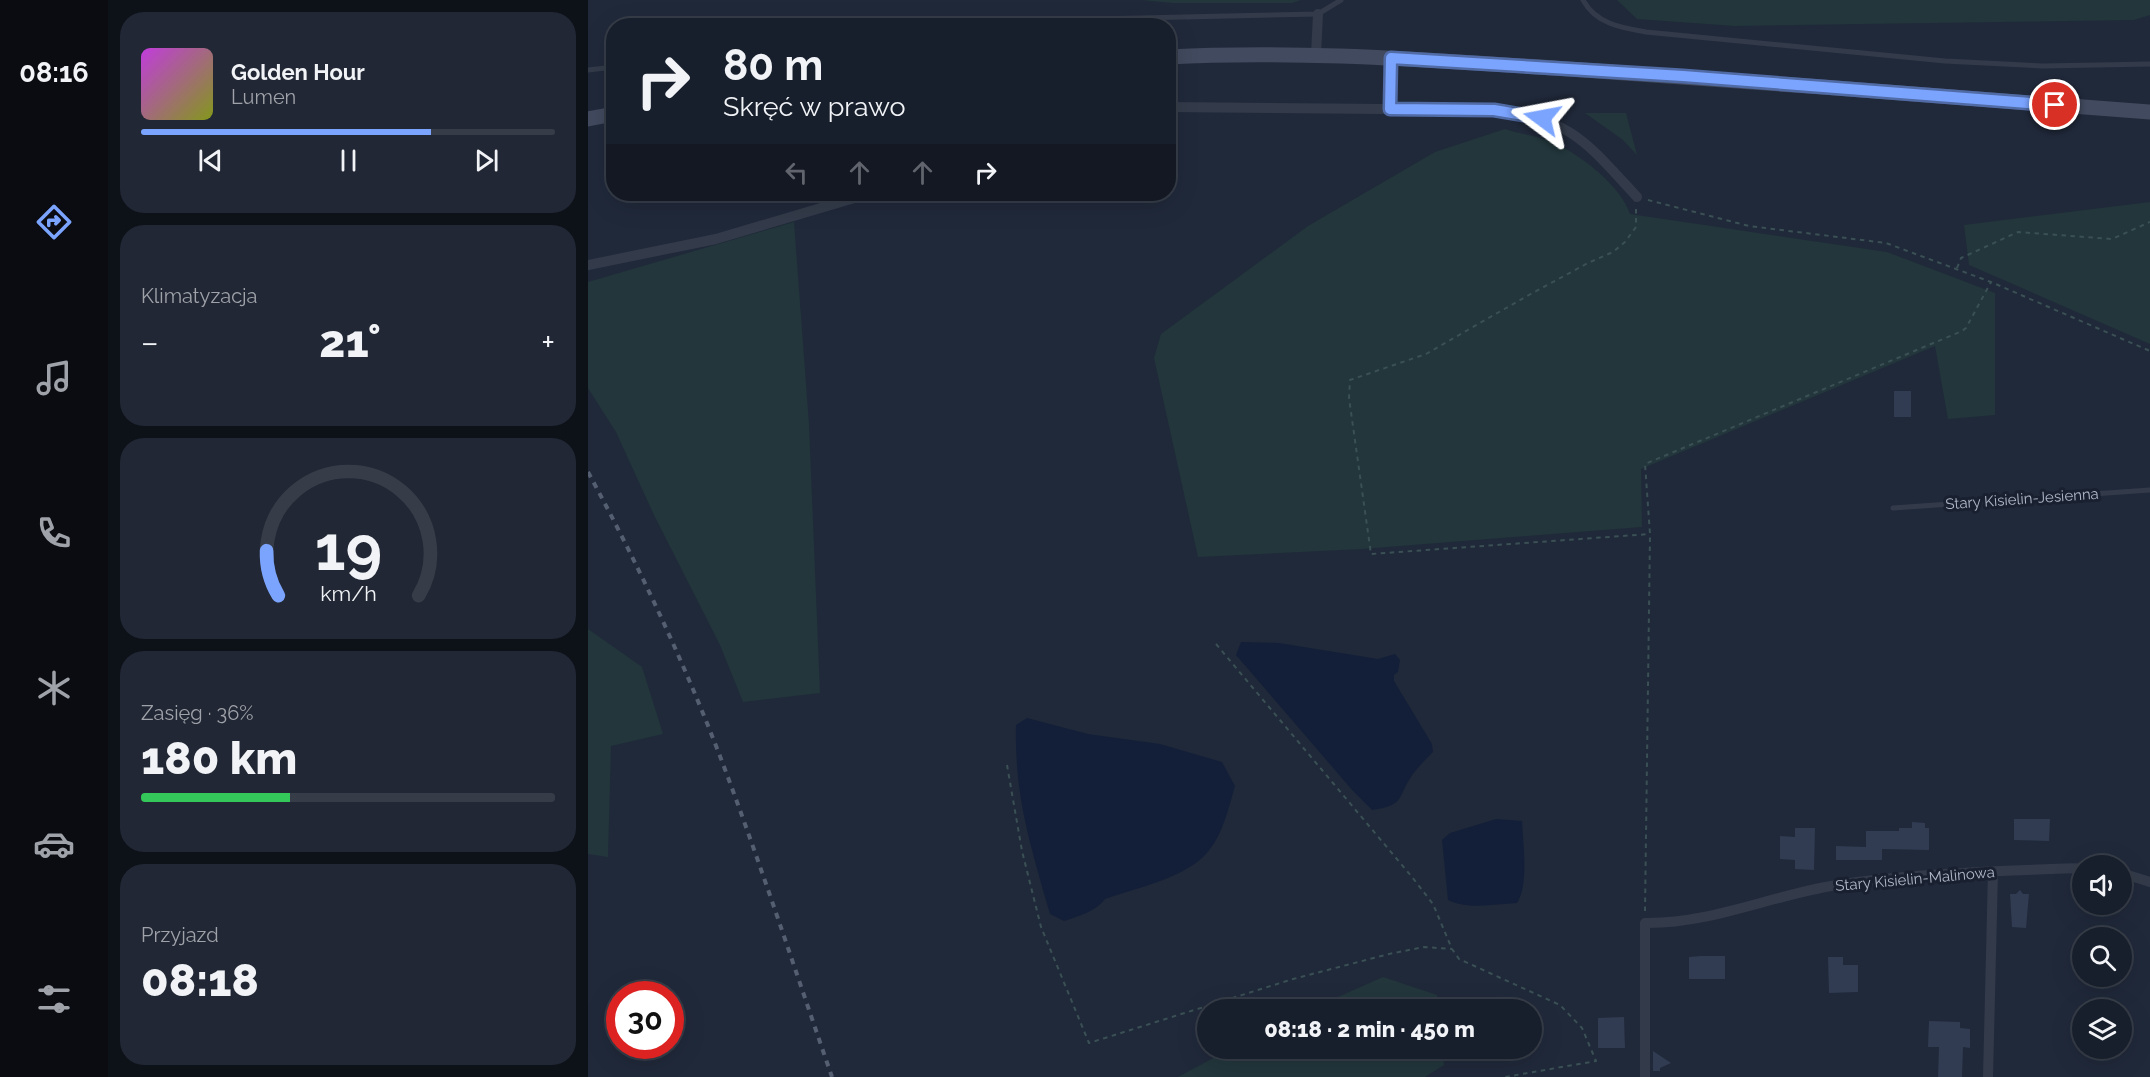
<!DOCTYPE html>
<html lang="pl">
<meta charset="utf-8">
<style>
:root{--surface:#181f2c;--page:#212734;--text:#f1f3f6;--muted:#9fa2a9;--line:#363d48;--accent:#7ba4ff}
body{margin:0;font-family:Raleway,sans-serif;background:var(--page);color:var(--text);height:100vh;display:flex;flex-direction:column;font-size:22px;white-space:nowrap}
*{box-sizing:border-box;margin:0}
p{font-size:20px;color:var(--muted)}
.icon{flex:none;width:33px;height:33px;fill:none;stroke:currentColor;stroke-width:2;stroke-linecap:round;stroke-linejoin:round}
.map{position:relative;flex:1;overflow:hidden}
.drawer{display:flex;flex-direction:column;gap:12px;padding:12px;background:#0d1118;width:480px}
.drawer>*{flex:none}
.top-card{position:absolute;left:18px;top:18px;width:570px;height:183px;border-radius:24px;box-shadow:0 6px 24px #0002,0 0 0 2px var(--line);background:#181f2c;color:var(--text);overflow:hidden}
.buttons{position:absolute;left:1484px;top:855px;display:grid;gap:12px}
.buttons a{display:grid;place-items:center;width:60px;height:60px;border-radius:50%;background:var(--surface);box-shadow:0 6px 24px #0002,0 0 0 2px var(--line);font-size:30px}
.speed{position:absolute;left:18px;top:981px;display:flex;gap:12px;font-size:30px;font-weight:700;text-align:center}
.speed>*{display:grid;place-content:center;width:78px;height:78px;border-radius:50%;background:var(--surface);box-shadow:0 6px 24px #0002,0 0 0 2px var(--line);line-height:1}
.speed .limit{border:9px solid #d22;background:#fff;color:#111}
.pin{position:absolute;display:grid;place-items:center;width:51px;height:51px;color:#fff;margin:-26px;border:3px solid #fff;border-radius:50%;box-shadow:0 2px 6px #0007}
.me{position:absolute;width:66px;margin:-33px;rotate:283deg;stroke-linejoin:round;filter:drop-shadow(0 0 4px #0008)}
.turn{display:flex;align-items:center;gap:21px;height:126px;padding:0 18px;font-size:27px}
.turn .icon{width:78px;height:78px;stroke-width:2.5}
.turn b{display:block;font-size:42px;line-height:51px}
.lanes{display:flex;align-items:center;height:57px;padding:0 18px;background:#0003;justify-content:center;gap:30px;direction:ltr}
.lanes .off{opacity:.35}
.big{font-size:45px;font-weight:800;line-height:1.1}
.drawer .widget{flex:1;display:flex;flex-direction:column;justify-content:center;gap:9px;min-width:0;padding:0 21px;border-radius:24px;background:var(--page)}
.drawer .dial{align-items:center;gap:0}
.dial svg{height:156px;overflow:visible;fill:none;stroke:var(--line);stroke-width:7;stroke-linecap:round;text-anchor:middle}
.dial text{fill:var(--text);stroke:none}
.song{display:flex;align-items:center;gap:18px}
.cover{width:72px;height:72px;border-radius:9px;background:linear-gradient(135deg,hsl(290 70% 55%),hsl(70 70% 35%))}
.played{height:6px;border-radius:3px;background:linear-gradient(90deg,var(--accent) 70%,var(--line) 70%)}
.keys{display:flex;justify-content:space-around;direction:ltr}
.heat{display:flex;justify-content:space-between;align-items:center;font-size:33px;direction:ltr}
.charge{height:9px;border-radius:4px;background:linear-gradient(90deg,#34c759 36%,var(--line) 0)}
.trip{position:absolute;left:609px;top:999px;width:345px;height:60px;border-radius:30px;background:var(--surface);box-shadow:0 6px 24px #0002,0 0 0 2px var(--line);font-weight:800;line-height:60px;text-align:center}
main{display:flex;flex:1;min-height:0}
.menu{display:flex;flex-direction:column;width:108px;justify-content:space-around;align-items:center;background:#0a0c12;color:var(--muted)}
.menu .icon{width:42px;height:42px}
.menu .current{color:var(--accent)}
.menu b{font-size:27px;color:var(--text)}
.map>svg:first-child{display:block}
.green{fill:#22363b}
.water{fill:#131f38}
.building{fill:#313c52}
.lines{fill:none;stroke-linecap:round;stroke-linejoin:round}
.path{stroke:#3a5054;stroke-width:2;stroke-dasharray:4.5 4.5;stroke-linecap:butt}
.lane{stroke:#333b4a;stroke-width:5}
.street{stroke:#333b4a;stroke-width:10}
.secondary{stroke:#414a5e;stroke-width:15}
.rail{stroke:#555f72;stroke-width:4;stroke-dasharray:6 6;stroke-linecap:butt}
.route-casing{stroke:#506ba6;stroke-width:15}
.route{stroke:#7ba4ff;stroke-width:10}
.labels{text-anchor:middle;stroke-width:6;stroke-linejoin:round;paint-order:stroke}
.street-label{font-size:15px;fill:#aeb6c7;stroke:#19202f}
</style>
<main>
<nav class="menu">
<b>08:16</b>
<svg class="icon current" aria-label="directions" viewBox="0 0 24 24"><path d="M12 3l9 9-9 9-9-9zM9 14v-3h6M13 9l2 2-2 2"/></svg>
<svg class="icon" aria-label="music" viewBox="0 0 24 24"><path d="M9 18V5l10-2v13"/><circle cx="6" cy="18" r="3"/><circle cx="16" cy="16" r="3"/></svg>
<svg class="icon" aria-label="phone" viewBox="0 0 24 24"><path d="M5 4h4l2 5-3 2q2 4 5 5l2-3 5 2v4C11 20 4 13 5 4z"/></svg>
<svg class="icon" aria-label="climate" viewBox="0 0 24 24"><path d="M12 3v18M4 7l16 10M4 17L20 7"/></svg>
<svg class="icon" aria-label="car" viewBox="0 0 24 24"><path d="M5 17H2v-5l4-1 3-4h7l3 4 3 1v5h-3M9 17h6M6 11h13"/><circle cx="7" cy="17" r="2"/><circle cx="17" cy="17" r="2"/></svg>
<svg class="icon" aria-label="filters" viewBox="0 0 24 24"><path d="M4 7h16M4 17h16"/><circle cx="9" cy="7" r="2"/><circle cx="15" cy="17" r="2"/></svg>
</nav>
<section class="drawer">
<div class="widget">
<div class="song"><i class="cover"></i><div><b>Golden Hour</b><p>Lumen</p></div></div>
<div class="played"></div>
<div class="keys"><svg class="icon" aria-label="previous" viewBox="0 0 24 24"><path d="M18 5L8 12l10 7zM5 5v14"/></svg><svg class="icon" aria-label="pause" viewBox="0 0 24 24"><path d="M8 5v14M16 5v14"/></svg><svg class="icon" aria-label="next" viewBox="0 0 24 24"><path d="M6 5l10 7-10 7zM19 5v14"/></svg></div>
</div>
<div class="widget"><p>Klimatyzacja</p>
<div class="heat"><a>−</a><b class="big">21°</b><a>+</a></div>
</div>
<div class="widget dial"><svg viewBox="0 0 100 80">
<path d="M14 69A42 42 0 1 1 86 69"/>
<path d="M14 69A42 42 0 0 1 8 46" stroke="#7ba4ff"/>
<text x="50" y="56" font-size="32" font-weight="700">19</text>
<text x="50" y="72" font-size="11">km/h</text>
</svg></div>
<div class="widget"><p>Zasięg · 36%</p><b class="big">180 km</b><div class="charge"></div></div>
<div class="widget"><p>Przyjazd</p><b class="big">08:18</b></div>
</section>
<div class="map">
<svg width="1562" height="1077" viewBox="0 0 1562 1077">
<rect width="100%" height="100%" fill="#20293a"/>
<g class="green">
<polygon points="554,0 713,0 704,3 585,3"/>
<polygon points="1029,0 1562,0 1562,15 1546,20 1147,26 1049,19"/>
<polygon points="997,113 1038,113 1049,155 1035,140"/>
<path d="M917,129C932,134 951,136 966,143C993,155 1033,186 1042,214L1299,252L1407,293V415L1360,419L1347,346L1053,469L1054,527L774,549L610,557L566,358L573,334L720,226L847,152Z"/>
<polygon points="1562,202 1562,344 1381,265 1376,225"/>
<polygon points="206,222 221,424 232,693 155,702 132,645 66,515 28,432 0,388 0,282"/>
<polygon points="0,629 54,667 75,734 23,746 20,857 0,854"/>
<polygon points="795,977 849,995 850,1009 723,1009"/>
<polygon points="642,1049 854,1049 856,1065 837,1077 590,1077"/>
</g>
<g class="water">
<path d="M653,642L691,643L790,659L807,654L812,660L810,672L806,675V681L844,744L845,752C838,759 831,766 825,774C808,797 819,805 784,810L765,791L648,655Z"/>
<path d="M439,718L500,734L572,744L634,762L647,786C640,810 634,839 615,857C590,880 548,888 517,899C507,912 491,916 476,921L462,914C443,847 426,796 428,725Z"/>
<path d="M908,819L934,821C935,843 941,885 929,903C907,904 880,910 860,900L854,840L862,833Z"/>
</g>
<g class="building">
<rect x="1306" y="391" width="17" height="26"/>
<polygon points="1426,819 1462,819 1461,841 1426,840"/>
<polygon points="1324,822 1337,823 1337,828 1341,828 1341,850 1294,849 1294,860 1248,860 1248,846 1278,847 1278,831 1311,831 1311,828 1324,828"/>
<polygon points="1207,828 1227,828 1226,870 1207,869 1207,860 1192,859 1192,836 1207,837"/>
<polygon points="1432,890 1435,894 1441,894 1438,928 1424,927 1422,894 1428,894"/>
<polygon points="1113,956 1137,956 1137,979 1101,979 1101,957"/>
<polygon points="1240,957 1255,957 1255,965 1270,965 1270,992 1241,993"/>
<polygon points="1036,1017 1037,1048 1010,1048 1010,1018"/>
<polygon points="1341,1021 1372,1022 1372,1028 1382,1029 1382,1048 1375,1047 1374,1077 1350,1077 1351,1047 1340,1047"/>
<polygon points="1065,1051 1083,1063 1072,1068 1072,1071 1065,1071"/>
</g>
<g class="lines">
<g class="path">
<polyline points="1060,200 1161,226 1298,243 1403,282 1562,351"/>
<polyline points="1048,209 1048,227 1037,242 1025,252 1000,263 939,296 838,354 762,380 761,398 783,554 1062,534"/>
<polyline points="1369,268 1373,258 1430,232 1524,239 1562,222"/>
<polyline points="628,644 824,877 845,904 864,949 871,959 972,1005 994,1028 1008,1061 917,1077"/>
<polyline points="419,765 434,851 453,927 501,1043 705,979 801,954 836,947 864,949"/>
<polyline points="1057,911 1062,534 1057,464 1374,331 1378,328 1403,282"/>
</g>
<g class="lane">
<path d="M995,0C1008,24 1034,28 1058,32L1357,61L1455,66L1562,64"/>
<polyline points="381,26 422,21 730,14 753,0"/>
<polyline points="0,70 26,67"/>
<polyline points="1305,508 1562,490"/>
</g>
<g class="street">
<polyline points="728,55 730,14"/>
<path d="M580,107L906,110C983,118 999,143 1049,197"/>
<polyline points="802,109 803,58"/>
<polyline points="0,265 128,239 280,194"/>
<polyline points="1533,873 1562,882"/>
<path d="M1057,1077V923C1123,924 1184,895 1249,885C1329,873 1413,871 1494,868"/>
<polyline points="1400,1077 1405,872"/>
</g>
<g class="secondary">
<path d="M580,57C709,50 837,60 966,68C1165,81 1363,97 1562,112"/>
<polyline points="0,119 26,114"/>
</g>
<path class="rail" d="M0,472C51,566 97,664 135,764C174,868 208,973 244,1077"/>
</g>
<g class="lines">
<defs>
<polyline id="route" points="954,118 906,110 802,109 803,58 1095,76 1467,105"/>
</defs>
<use href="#route" class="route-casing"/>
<use href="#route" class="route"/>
</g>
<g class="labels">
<g class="street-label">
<text transform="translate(1434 499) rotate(-4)" y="5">Stary Kisielin-Jesienna</text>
<text transform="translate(1327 879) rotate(-5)" y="5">Stary Kisielin-Malinowa</text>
</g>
</g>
</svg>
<div class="buttons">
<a><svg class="icon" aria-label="sound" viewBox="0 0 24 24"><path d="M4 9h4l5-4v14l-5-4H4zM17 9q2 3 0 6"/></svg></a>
<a><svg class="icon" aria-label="search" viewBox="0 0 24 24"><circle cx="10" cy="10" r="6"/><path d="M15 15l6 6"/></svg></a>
<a><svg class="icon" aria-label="layers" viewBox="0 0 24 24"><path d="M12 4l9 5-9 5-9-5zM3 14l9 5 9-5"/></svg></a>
</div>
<div class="speed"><div class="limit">30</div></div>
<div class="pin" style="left:1467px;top:105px;background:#d93025"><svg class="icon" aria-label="arrive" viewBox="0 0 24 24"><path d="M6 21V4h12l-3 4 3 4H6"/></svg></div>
<svg class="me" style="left:954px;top:118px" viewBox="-20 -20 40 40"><path d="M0-17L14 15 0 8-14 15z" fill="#7ba4ff" stroke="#fff" stroke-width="4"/></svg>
<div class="trip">08:18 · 2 min · 450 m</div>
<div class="top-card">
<div class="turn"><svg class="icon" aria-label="right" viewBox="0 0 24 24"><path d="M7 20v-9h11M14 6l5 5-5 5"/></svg><div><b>80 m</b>Skręć w prawo</div></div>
<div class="lanes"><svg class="icon off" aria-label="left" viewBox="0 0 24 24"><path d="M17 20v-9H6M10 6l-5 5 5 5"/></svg><svg class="icon off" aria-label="ahead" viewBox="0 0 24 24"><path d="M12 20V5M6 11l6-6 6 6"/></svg><svg class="icon off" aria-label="ahead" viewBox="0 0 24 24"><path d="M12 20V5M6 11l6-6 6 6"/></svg><svg class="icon" aria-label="right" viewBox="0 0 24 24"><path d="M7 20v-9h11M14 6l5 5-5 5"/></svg></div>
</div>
</div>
</main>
